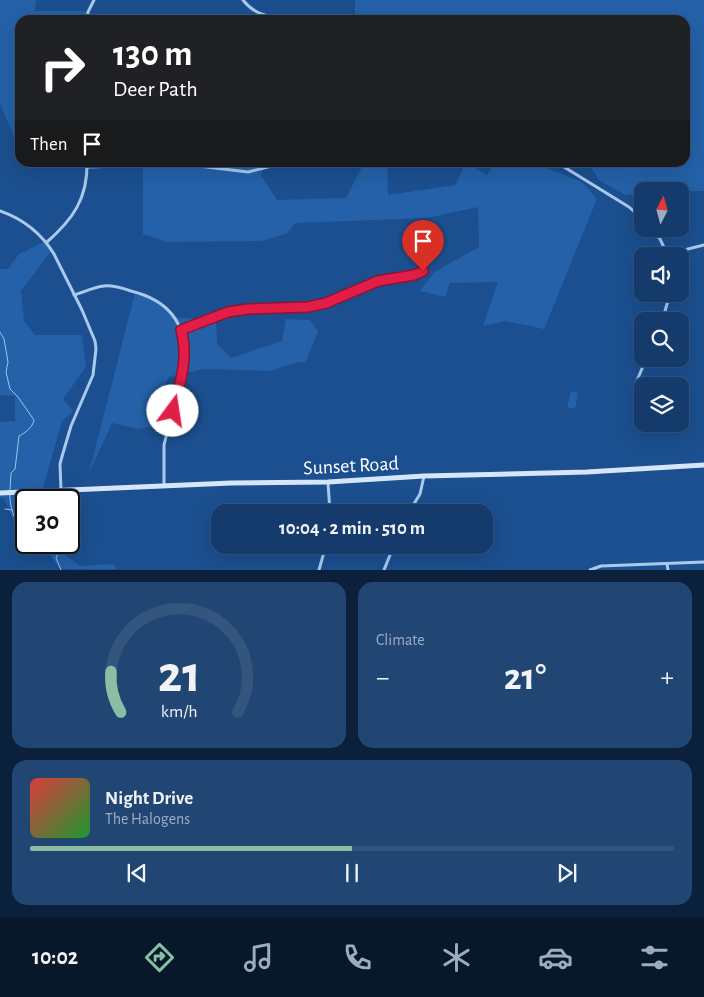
<!DOCTYPE html>
<meta charset="utf-8">
<style>
:root{--surface:#143b6b;--page:#214673;--text:#f1f3f6;--muted:#9dadc1;--line:#33557e;--accent:#8abfa5}
body{margin:0;font-family:"Alegreya Sans",sans-serif;background:var(--page);color:var(--text);height:100vh;display:flex;flex-direction:column;font-size:19px;white-space:nowrap}
*{box-sizing:border-box;margin:0}
p{font-size:16px;color:var(--muted)}
.icon{flex:none;width:28px;height:28px;fill:none;stroke:currentColor;stroke-width:2;stroke-linecap:round;stroke-linejoin:round}
.map{position:relative;height:570px;overflow:hidden}
.drawer{display:flex;flex-direction:column;gap:12px;padding:12px;background:#0b203b;flex:1}
.drawer>*{flex:none}
.banner{position:absolute;left:15px;top:15px;width:675px;height:152px;border-radius:15px;box-shadow:0 5px 20px #0002,0 0 0 1px var(--line);background:#202124;color:#fff;overflow:hidden}
.needle{width:32px;rotate:6deg}
.buttons{position:absolute;left:634px;top:182px;display:grid;gap:10px}
.buttons a{display:grid;place-items:center;width:55px;height:55px;border-radius:10px;background:var(--surface);box-shadow:0 5px 20px #0002,0 0 0 1px var(--line);font-size:25px}
.speed{position:absolute;left:15px;top:489px;display:flex;gap:10px;font-size:25px;font-weight:700;text-align:center}
.speed>*{display:grid;place-content:center;width:65px;height:65px;border-radius:50%;background:var(--surface);box-shadow:0 5px 20px #0002,0 0 0 1px var(--line);line-height:1}
.speed .limit{border:2px solid #111;border-radius:8px;background:#fff;color:#111}
.pin{position:absolute;display:grid;place-items:center;width:42px;height:42px;color:#fff;margin:-51px -21px;border-radius:50% 50% 50% 0;rotate:-45deg;box-shadow:0 0 5px #0007}
.pin .icon{rotate:45deg}
.me{position:absolute;width:55px;margin:-28px;rotate:14deg;stroke-linejoin:round;filter:drop-shadow(0 0 4px #0008)}
.turn{display:flex;align-items:center;gap:18px;height:105px;padding:0 15px;font-size:22px}
.turn .icon{width:65px;height:65px;stroke-width:2.5}
.turn b{display:block;font-size:35px;line-height:42px}
.then{display:flex;align-items:center;height:48px;padding:0 15px;background:#0003;gap:10px;font-size:19px}
.big{font-size:38px;font-weight:700;line-height:1.1}
.drawer .widget{flex:1;display:flex;flex-direction:column;justify-content:center;gap:8px;min-width:0;padding:0 18px;border-radius:15px;background:var(--page)}
.drawer .dial{align-items:center;gap:0}
.dial svg{height:130px;overflow:visible;fill:none;stroke:var(--line);stroke-width:7;stroke-linecap:round;text-anchor:middle}
.dial text{fill:var(--text);stroke:none}
.song{display:flex;align-items:center;gap:15px}
.cover{width:60px;height:60px;border-radius:8px;background:linear-gradient(135deg,hsl(0 70% 55%),hsl(130 70% 35%))}
.played{height:5px;border-radius:2px;background:linear-gradient(90deg,var(--accent) 50%,var(--line) 50%)}
.keys{display:flex;justify-content:space-around;direction:ltr}
.heat{display:flex;justify-content:space-between;align-items:center;font-size:28px;direction:ltr}
.drawer .tiles{flex:1;display:grid;gap:12px;grid-template-columns:1fr 1fr}
.widget:last-child{grid-column:span 2}
.trip{position:absolute;left:211px;top:504px;width:282px;height:50px;border-radius:15px;background:var(--surface);box-shadow:0 5px 20px #0002,0 0 0 1px var(--line);font-weight:700;line-height:50px;text-align:center}
.tab-bar{display:flex;height:80px;justify-content:space-around;align-items:center;background:#08182b;color:var(--muted)}
.tab-bar .icon{width:35px;height:35px}
.tab-bar .active{color:var(--accent)}
.tab-bar b{font-size:22px;color:var(--text)}
.map>svg:first-child{display:block}
.green{fill:#2461a8}
.lines{fill:none;stroke-linecap:round;stroke-linejoin:round}
.stream{stroke:#9cc4f0;stroke-width:1}
.street{stroke:#a9c9ee;stroke-width:3}
.secondary{stroke:#d6e6fa;stroke-width:5}
.route-casing{stroke:#92132f;stroke-width:12}
.route{stroke:#e11d48;stroke-width:9}
.labels{text-anchor:middle;stroke-width:5;stroke-linejoin:round;paint-order:stroke}
.street-label{font-size:20px;fill:#fff;stroke:#1b4f8f}
</style>
<div class="map">
<svg width="704" height="570" viewBox="0 0 704 570">
<rect width="100%" height="100%" fill="#1b4f8f"/>
<g class="green">
<polygon points="0,0 36,0 35,11 89,11 89,20 20,20 20,93 15,139 0,104"/>
<polygon points="355,0 704,0 704,191 642,191 642,194 625,195 599,180 589,164 685,162 685,20 355,20"/>
<polygon points="143,163 266,163 261,175 277,200 346,198 364,163 387,163 388,195 455,185 466,163 487,175 495,163 534,163 582,182 597,199 544,329 506,321 483,326 498,282 450,283 445,297 420,291 434,272 479,247 478,207 427,218 295,223 286,234 261,241 167,242 143,234"/>
<polygon points="46,241 52,250 21,291 24,321 35,335 82,335 86,367 63,399 73,411 62,421 41,495 41,500 26,500 26,537 19,534 4,498 0,498 0,422 15,421 15,396 0,395 0,269 8,269 19,254"/>
<polygon points="135,293 164,304 174,317 216,321 217,344 231,358 282,341 286,319 310,320 318,332 305,363 298,362 270,371 204,369 169,377 163,388 172,401 166,424 138,429 112,423 89,473"/>
<polygon points="571,391 578,393 575,409 567,407"/>
<polygon points="42,543 57,543 65,555 80,566 113,564 117,569 60,569"/>
</g>
<g class="lines">
<g class="stream">
<path d="M0,332L4,339L8,362L6,372L10,389L18,397L34,420C33,427 25,433 19,436L15,469L11,473L10,490"/>
<path d="M10,494C9,506 15,519 20,530L26,532"/>
<polyline points="5,509 12,510"/>
<polyline points="51,542 60,549 56,558 61,570"/>
</g>
<g class="street">
<path d="M243,0C259,21 282,17 307,19"/>
<polyline points="87,20 88,12 94,0"/>
<polyline points="556,162 629,207 642,219"/>
<polyline points="88,167 182,164 248,172 288,162"/>
<path d="M0,211C23,219 41,233 54,254L82,310L95,341L96,349L93,375L71,426L63,453L60,464L61,490"/>
<polyline points="652,229 660,239 668,256"/>
<path d="M47,242C72,220 88,199 87,162"/>
<polyline points="668,254 704,245"/>
<path d="M74,295C84,292 94,287 104,286C113,285 122,288 131,291C167,300 186,321 185,360L164,445V486"/>
<polyline points="662,321 670,294"/>
<polyline points="181,330 228,312 247,309 308,307 326,303 377,281 414,275 423,271"/>
<polyline points="636,398 636,383 646,359"/>
<polyline points="328,483 330,512"/>
<polyline points="409,512 420,494 424,476"/>
<polyline points="667,564 668,570"/>
<polyline points="319,570 326,545"/>
<polyline points="384,570 394,545"/>
<polyline points="590,570 601,566 704,562"/>
</g>
<polyline class="secondary" points="0,493 231,483 328,482 424,476 587,472 704,465"/>
</g>
<g class="lines">
<defs>
<path id="route" d="M173,411C180,384 189,357 181,330L228,312L248,309L308,307L326,303L378,281L414,275L423,271"/>
</defs>
<use href="#route" class="route-casing"/>
<use href="#route" class="route"/>
</g>
<g class="labels">
<g class="street-label">
<text transform="translate(351 465) rotate(-3)" y="7">Sunset Road</text>
</g>
</g>
</svg>
<div class="buttons">
<a><svg class="needle" viewBox="-14 -14 28 28"><path d="M0-13l5 13h-10z" fill="#e53935"/><path d="M0 13l5-13h-10z" fill="#9dadc1"/></svg></a>
<a><svg class="icon" aria-label="sound" viewBox="0 0 24 24"><path d="M4 9h4l5-4v14l-5-4H4zM17 9q2 3 0 6"/></svg></a>
<a><svg class="icon" aria-label="search" viewBox="0 0 24 24"><circle cx="10" cy="10" r="6"/><path d="M15 15l6 6"/></svg></a>
<a><svg class="icon" aria-label="layers" viewBox="0 0 24 24"><path d="M12 4l9 5-9 5-9-5zM3 14l9 5 9-5"/></svg></a>
</div>
<div class="speed"><div class="limit">30</div></div>
<div class="pin" style="left:423px;top:271px;background:#d93025"><svg class="icon" aria-label="arrive" viewBox="0 0 24 24"><path d="M6 21V4h12l-3 4 3 4H6"/></svg></div>
<svg class="me" style="left:173px;top:411px" viewBox="-20 -20 40 40"><circle r="19" fill="#fff"/><path d="M0-13L10 11 0 6-10 11z" fill="#e11d48"/></svg>
<div class="trip">10:04 · 2 min · 510 m</div>
<div class="banner">
<div class="turn"><svg class="icon" aria-label="right" viewBox="0 0 24 24"><path d="M7 20v-9h11M14 6l5 5-5 5"/></svg><div><b>130 m</b>Deer Path</div></div>
<div class="then">Then<svg class="icon" aria-label="arrive" viewBox="0 0 24 24"><path d="M6 21V4h12l-3 4 3 4H6"/></svg></div>
</div>
</div>
<section class="drawer">
<div class="tiles">
<div class="widget dial"><svg viewBox="0 0 100 80">
<path d="M14 69A42 42 0 1 1 86 69"/>
<path d="M14 69A42 42 0 0 1 8 44" stroke="#8abfa5"/>
<text x="50" y="56" font-size="32" font-weight="700">21</text>
<text x="50" y="72" font-size="11">km/h</text>
</svg></div>
<div class="widget"><p>Climate</p>
<div class="heat"><a>−</a><b class="big">21°</b><a>+</a></div>
</div>
<div class="widget">
<div class="song"><i class="cover"></i><div><b>Night Drive</b><p>The Halogens</p></div></div>
<div class="played"></div>
<div class="keys"><svg class="icon" aria-label="previous" viewBox="0 0 24 24"><path d="M18 5L8 12l10 7zM5 5v14"/></svg><svg class="icon" aria-label="pause" viewBox="0 0 24 24"><path d="M8 5v14M16 5v14"/></svg><svg class="icon" aria-label="next" viewBox="0 0 24 24"><path d="M6 5l10 7-10 7zM19 5v14"/></svg></div>
</div>
</div>
</section>
<nav class="tab-bar">
<b>10:02</b>
<svg class="icon active" aria-label="directions" viewBox="0 0 24 24"><path d="M12 3l9 9-9 9-9-9zM9 14v-3h6M13 9l2 2-2 2"/></svg>
<svg class="icon" aria-label="music" viewBox="0 0 24 24"><path d="M9 18V5l10-2v13"/><circle cx="6" cy="18" r="3"/><circle cx="16" cy="16" r="3"/></svg>
<svg class="icon" aria-label="phone" viewBox="0 0 24 24"><path d="M5 4h4l2 5-3 2q2 4 5 5l2-3 5 2v4C11 20 4 13 5 4z"/></svg>
<svg class="icon" aria-label="climate" viewBox="0 0 24 24"><path d="M12 3v18M4 7l16 10M4 17L20 7"/></svg>
<svg class="icon" aria-label="car" viewBox="0 0 24 24"><path d="M5 17H2v-5l4-1 3-4h7l3 4 3 1v5h-3M9 17h6M6 11h13"/><circle cx="7" cy="17" r="2"/><circle cx="17" cy="17" r="2"/></svg>
<svg class="icon" aria-label="filters" viewBox="0 0 24 24"><path d="M4 7h16M4 17h16"/><circle cx="9" cy="7" r="2"/><circle cx="15" cy="17" r="2"/></svg>
</nav>
